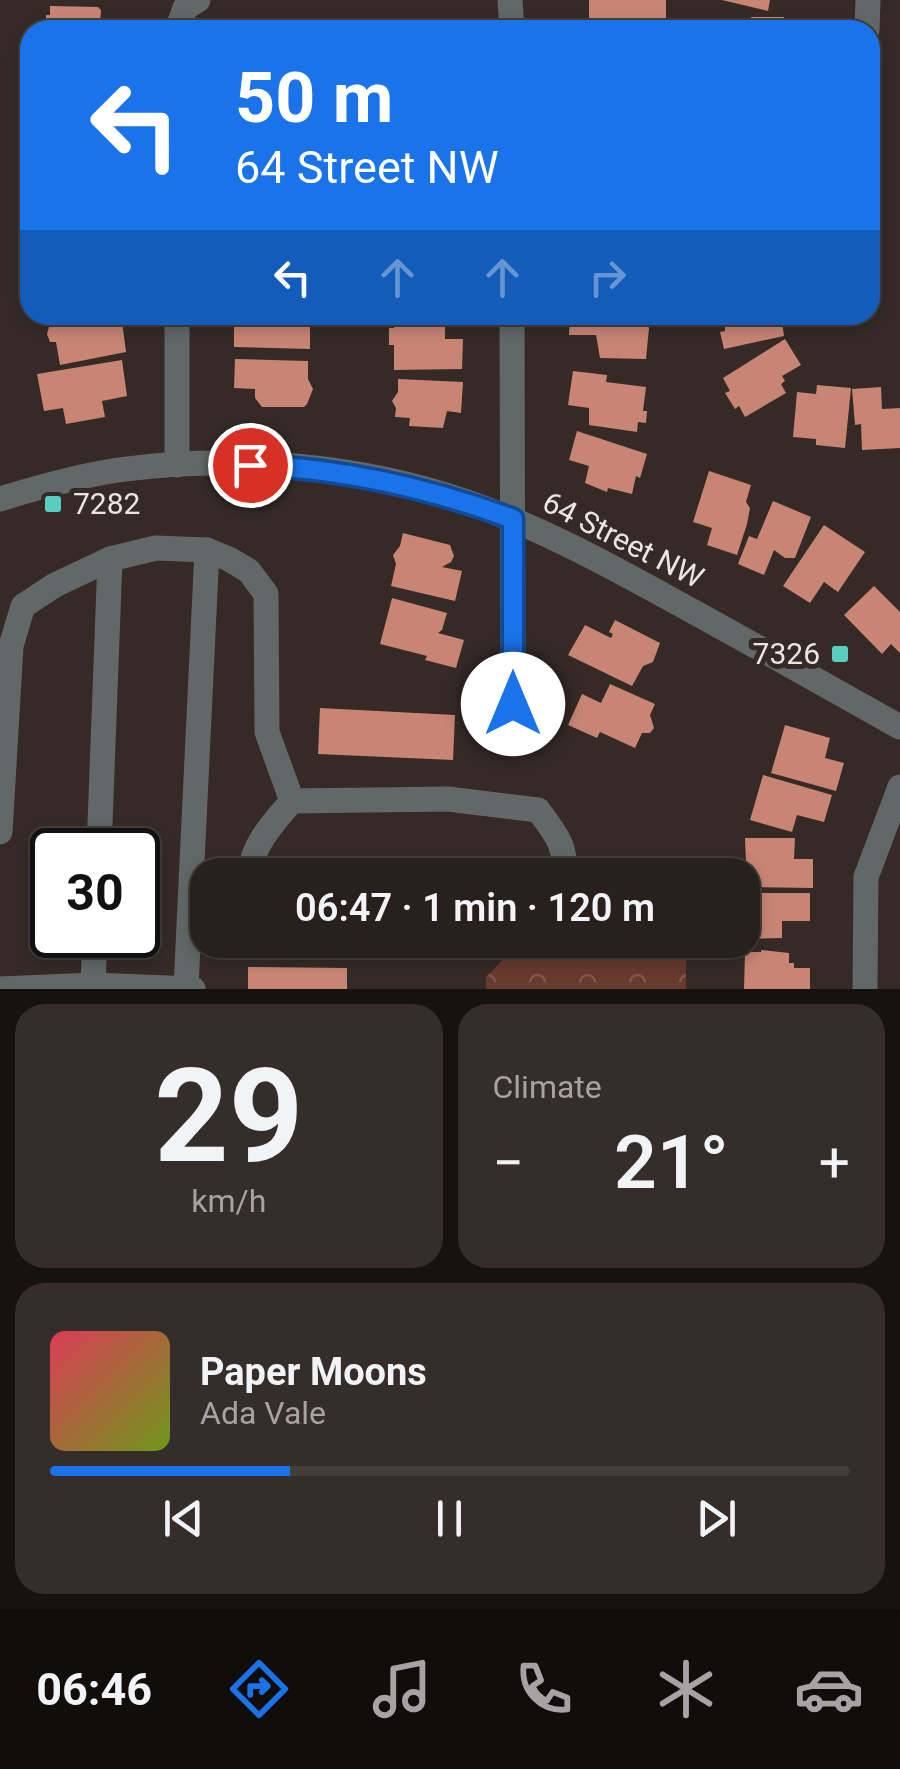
<!DOCTYPE html>
<meta charset="utf-8">
<style>
:root{--surface:#28201c;--page:#342d29;--text:#f1f3f6;--muted:#a5a3a3;--line:#443e3b;--accent:#1a73e8}
body{margin:0;font-family:Roboto,sans-serif;background:var(--page);color:var(--text);height:100vh;display:flex;flex-direction:column;font-size:38px;white-space:nowrap}
*{box-sizing:border-box;margin:0}
p{font-size:32px;color:var(--muted)}
.icon{flex:none;width:55px;height:55px;fill:none;stroke:currentColor;stroke-width:2;stroke-linecap:round;stroke-linejoin:round}
.map{position:relative;height:989px;overflow:hidden}
.panel{display:flex;flex-direction:column;gap:15px;padding:15px;background:#16120f;flex:1}
.panel>*{flex:none}
.top-card{position:absolute;left:20px;top:20px;width:860px;height:305px;border-radius:30px;box-shadow:0 5px 15px #0003,0 0 0 2px var(--line);background:#1a73e8;color:#fff;overflow:hidden}
.speed{position:absolute;left:30px;top:828px;display:flex;gap:20px;font-size:50px;font-weight:700;text-align:center}
.speed>*{display:grid;place-content:center;width:130px;height:130px;border-radius:50%;background:var(--surface);box-shadow:0 5px 15px #0003,0 0 0 2px var(--line);line-height:1}
.speed .limit{border:5px solid #111;border-radius:15px;background:#fff;color:#111}
.pin{position:absolute;display:grid;place-items:center;width:85px;height:85px;color:#fff;margin:-42px;border:5px solid #fff;border-radius:50%;box-shadow:0 2px 10px #0007}
.me{position:absolute;width:110px;margin:-55px;rotate:0deg;stroke-linejoin:round;filter:drop-shadow(0 0 8px #0008)}
.turn{display:flex;align-items:center;gap:35px;height:210px;padding:0 50px;font-size:45px}
.turn .icon{width:130px;height:130px;stroke-width:2.5}
.turn b{display:block;font-size:70px;line-height:85px}
.lanes{display:flex;align-items:center;height:95px;padding:0 50px;background:#0003;justify-content:center;gap:50px;direction:ltr}
.lanes .off{opacity:.35}
.big{font-size:75px;font-weight:600;line-height:1.1}
.panel .card{flex:1;display:flex;flex-direction:column;justify-content:center;gap:15px;min-width:0;padding:0 35px;border-radius:30px;background:var(--page)}
.panel .dial{align-items:center;gap:0}
.dial b{font-size:130px;line-height:1}
.song{display:flex;align-items:center;gap:30px}
.cover{width:120px;height:120px;border-radius:15px;background:linear-gradient(135deg,hsl(350 70% 55%),hsl(80 70% 35%))}
.played{height:10px;border-radius:5px;background:linear-gradient(90deg,var(--accent) 30%,var(--line) 30%)}
.keys{display:flex;justify-content:space-around;direction:ltr}
.heat{display:flex;justify-content:space-between;align-items:center;font-size:55px;direction:ltr}
.panel .tiles{flex:1;display:grid;gap:15px;grid-template-columns:1fr 1fr}
.card:last-child{grid-column:span 2}
.trip{position:absolute;left:190px;top:858px;width:570px;height:100px;border-radius:30px;background:var(--surface);box-shadow:0 5px 15px #0003,0 0 0 2px var(--line);font-weight:600;line-height:100px;text-align:center}
.tab-bar{display:flex;height:160px;justify-content:space-around;align-items:center;background:#100d0b;color:var(--muted)}
.tab-bar .icon{width:70px;height:70px}
.tab-bar .current{color:var(--accent)}
.tab-bar b{font-size:45px;color:var(--text)}
.map>svg:first-child{display:block}
.forest{fill:url(#forest-crowns)}
.building{fill:#c88574}
.lines{fill:none;stroke-linecap:round;stroke-linejoin:round}
.minor{stroke:#626867;stroke-width:25}
.route-casing{stroke:#114b97;stroke-width:25}
.route{stroke:#1a73e8;stroke-width:18}
.poi-dot{fill:#58cec0;stroke:#352a26;stroke-width:4}
.labels{text-anchor:middle;stroke-width:10;stroke-linejoin:round;paint-order:stroke}
.poi-label{font-size:30px;fill:#ede5e3;stroke:#352a26;text-anchor:start}
.street-label{font-size:30px;fill:#ede5e3;stroke:#352a26}
</style>
<div class="map">
<svg width="900" height="989" viewBox="0 0 900 989">
<defs>
<pattern id="forest-crowns" width="20" height="18" patternUnits="userSpaceOnUse" patternTransform="scale(2.5)"><rect width="20" height="18" fill="#673a2e"/><path d="M2 6a3 3 0 1 1 6 0M12 15a3 3 0 1 1 6 0" fill="none" stroke="#7d564c"/></pattern>
</defs>
<rect width="100%" height="100%" fill="#352a26"/>
<polygon class="forest" points="686,940 686,989 486,989 486,977 515,947"/>
<g class="building">
<polygon points="589,0 666,0 666,30 611,30 611,24 589,24"/>
<polygon points="722,0 770,0 768,11"/>
<polygon points="50,6 98,7 101,10 100,25 96,25 96,30 46,30 46,15 50,15"/>
<polygon points="751,17 784,17 784,30 735,30 735,25 751,25"/>
<polygon points="412,20 447,20 447,30 396,30 396,24 412,24"/>
<polygon points="53,315 106,315 107,324 122,321 126,352 60,365 56,342 50,342 47,334 49,327 54,325"/>
<polygon points="262,315 310,315 310,349 234,347 234,318 262,318"/>
<polygon points="570,315 642,315 649,328 646,359 600,358 596,335 569,335"/>
<polygon points="725,315 781,315 784,336 724,349 720,332 725,331"/>
<polygon points="394,320 445,320 445,339 463,339 462,369 394,370 394,345 389,345 389,328 394,328"/>
<polygon points="785,339 801,365 782,376 785,381 781,384 786,393 745,417 739,406 735,409 725,393 730,391 723,378"/>
<polygon points="235,359 308,361 308,379 313,389 307,404 304,407 262,407 255,398 255,389 234,388"/>
<polygon points="122,360 127,396 102,401 105,417 66,424 63,408 44,411 37,374"/>
<polygon points="573,371 607,375 606,382 646,387 643,411 647,411 646,423 638,422 637,432 589,425 589,408 568,405"/>
<polygon points="398,379 463,382 461,413 447,411 443,428 409,426 410,418 395,417 396,408 392,401 398,392"/>
<polygon points="817,385 851,388 845,448 816,445 816,439 793,437 797,392 816,394"/>
<polygon points="881,387 882,409 900,408 900,448 862,450 861,424 855,425 852,389"/>
<polygon points="577,431 647,454 640,478 636,476 632,494 608,488 607,492 585,483 589,466 569,460"/>
<polygon points="709,471 751,485 746,502 750,508 747,524 737,555 707,545 712,528 693,522"/>
<polygon points="773,501 811,517 795,558 785,558 774,550 764,575 738,564 749,536 757,539"/>
<polygon points="824,525 865,552 838,592 824,582 810,603 783,586"/>
<polygon points="403,533 450,545 454,556 451,562 442,567 462,571 455,601 391,586 396,564 393,555 400,546"/>
<polygon points="874,586 900,612 900,653 891,644 882,654 844,615"/>
<polygon points="392,598 447,613 442,630 438,633 464,640 456,668 425,660 427,656 380,644"/>
<polygon points="615,620 660,643 653,662 643,666 632,686 568,655 585,625 611,638 613,634 609,632"/>
<polygon points="610,684 655,704 650,715 654,728 650,733 642,733 635,748 600,732 597,738 568,725 582,694 601,703"/>
<polygon points="320,708 455,715 453,760 318,754"/>
<polygon points="785,725 830,738 825,758 844,763 836,791 771,773"/>
<polygon points="763,775 832,795 824,822 797,815 792,832 750,820"/>
<polygon points="745,838 795,838 794,859 813,859 813,888 747,887"/>
<polygon points="742,893 810,893 810,921 782,921 782,938 742,939"/>
<polygon points="761,950 789,953 789,963 794,963 794,968 810,968 810,989 744,989 745,952 761,952"/>
<polygon points="248,967 347,968 347,989 248,989"/>
</g>
<g class="lines">
<g class="minor">
<polyline points="510,0 512,30"/>
<polyline points="177,30 185,8 198,0"/>
<polyline points="867,30 868,0"/>
<polyline points="177,315 177,465"/>
<polyline points="512,315 513,703"/>
<path d="M0,499C39,487 78,476 118,470C233,454 360,464 470,503C549,531 621,572 694,612C763,650 831,688 900,727"/>
<path d="M292,801L448,799L538,810C553,830 569,848 563,875"/>
<path d="M0,832L11,646L23,606L55,585L110,559L156,548L207,550L229,559L249,571L266,594L267,732L292,801C272,824 253,844 249,875"/>
<polyline points="99,850 110,559"/>
<polyline points="93,985 95,935"/>
<polyline points="186,988 207,550"/>
<polyline points="0,989 93,985 193,989"/>
<polyline points="865,989 866,877 900,787"/>
</g>
</g>
<g class="lines">
<defs>
<path id="route" d="M250,465C342,468 427,487 513,519V704"/>
</defs>
<use href="#route" class="route-casing"/>
<use href="#route" class="route"/>
</g>
<g class="poi-dot">
<rect x="43" y="494" width="20" height="20" rx="5"/>
<rect x="830" y="644" width="20" height="20" rx="5"/>
</g>
<g class="labels">
<g class="poi-label">
<text x="73" y="514">7282</text>
<text x="820" y="664" text-anchor="end">7326</text>
</g>
<g class="street-label">
<text transform="translate(623 540) rotate(27)" y="10">64 Street NW</text>
</g>
</g>
</svg>
<div class="speed"><div class="limit">30</div></div>
<div class="pin" style="left:250px;top:465px;background:#d93025"><svg class="icon" aria-label="arrive" viewBox="0 0 24 24"><path d="M6 21V4h12l-3 4 3 4H6"/></svg></div>
<svg class="me" style="left:513px;top:704px" viewBox="-20 -20 40 40"><circle r="19" fill="#fff"/><path d="M0-13L10 11 0 6-10 11z" fill="#1a73e8"/></svg>
<div class="trip">06:47 · 1 min · 120 m</div>
<div class="top-card">
<div class="turn"><svg class="icon" aria-label="left" viewBox="0 0 24 24"><path d="M17 20v-9H6M10 6l-5 5 5 5"/></svg><div><b>50 m</b>64 Street NW</div></div>
<div class="lanes"><svg class="icon" aria-label="left" viewBox="0 0 24 24"><path d="M17 20v-9H6M10 6l-5 5 5 5"/></svg><svg class="icon off" aria-label="ahead" viewBox="0 0 24 24"><path d="M12 20V5M6 11l6-6 6 6"/></svg><svg class="icon off" aria-label="ahead" viewBox="0 0 24 24"><path d="M12 20V5M6 11l6-6 6 6"/></svg><svg class="icon off" aria-label="right" viewBox="0 0 24 24"><path d="M7 20v-9h11M14 6l5 5-5 5"/></svg></div>
</div>
</div>
<section class="panel">
<div class="tiles">
<div class="card dial"><b>29</b><p>km/h</p></div>
<div class="card"><p>Climate</p>
<div class="heat"><a>−</a><b class="big">21°</b><a>+</a></div>
</div>
<div class="card">
<div class="song"><i class="cover"></i><div><b>Paper Moons</b><p>Ada Vale</p></div></div>
<div class="played"></div>
<div class="keys"><svg class="icon" aria-label="previous" viewBox="0 0 24 24"><path d="M18 5L8 12l10 7zM5 5v14"/></svg><svg class="icon" aria-label="pause" viewBox="0 0 24 24"><path d="M8 5v14M16 5v14"/></svg><svg class="icon" aria-label="next" viewBox="0 0 24 24"><path d="M6 5l10 7-10 7zM19 5v14"/></svg></div>
</div>
</div>
</section>
<nav class="tab-bar">
<b>06:46</b>
<svg class="icon current" aria-label="directions" viewBox="0 0 24 24"><path d="M12 3l9 9-9 9-9-9zM9 14v-3h6M13 9l2 2-2 2"/></svg>
<svg class="icon" aria-label="music" viewBox="0 0 24 24"><path d="M9 18V5l10-2v13"/><circle cx="6" cy="18" r="3"/><circle cx="16" cy="16" r="3"/></svg>
<svg class="icon" aria-label="phone" viewBox="0 0 24 24"><path d="M5 4h4l2 5-3 2q2 4 5 5l2-3 5 2v4C11 20 4 13 5 4z"/></svg>
<svg class="icon" aria-label="climate" viewBox="0 0 24 24"><path d="M12 3v18M4 7l16 10M4 17L20 7"/></svg>
<svg class="icon" aria-label="car" viewBox="0 0 24 24"><path d="M5 17H2v-5l4-1 3-4h7l3 4 3 1v5h-3M9 17h6M6 11h13"/><circle cx="7" cy="17" r="2"/><circle cx="17" cy="17" r="2"/></svg>
</nav>
